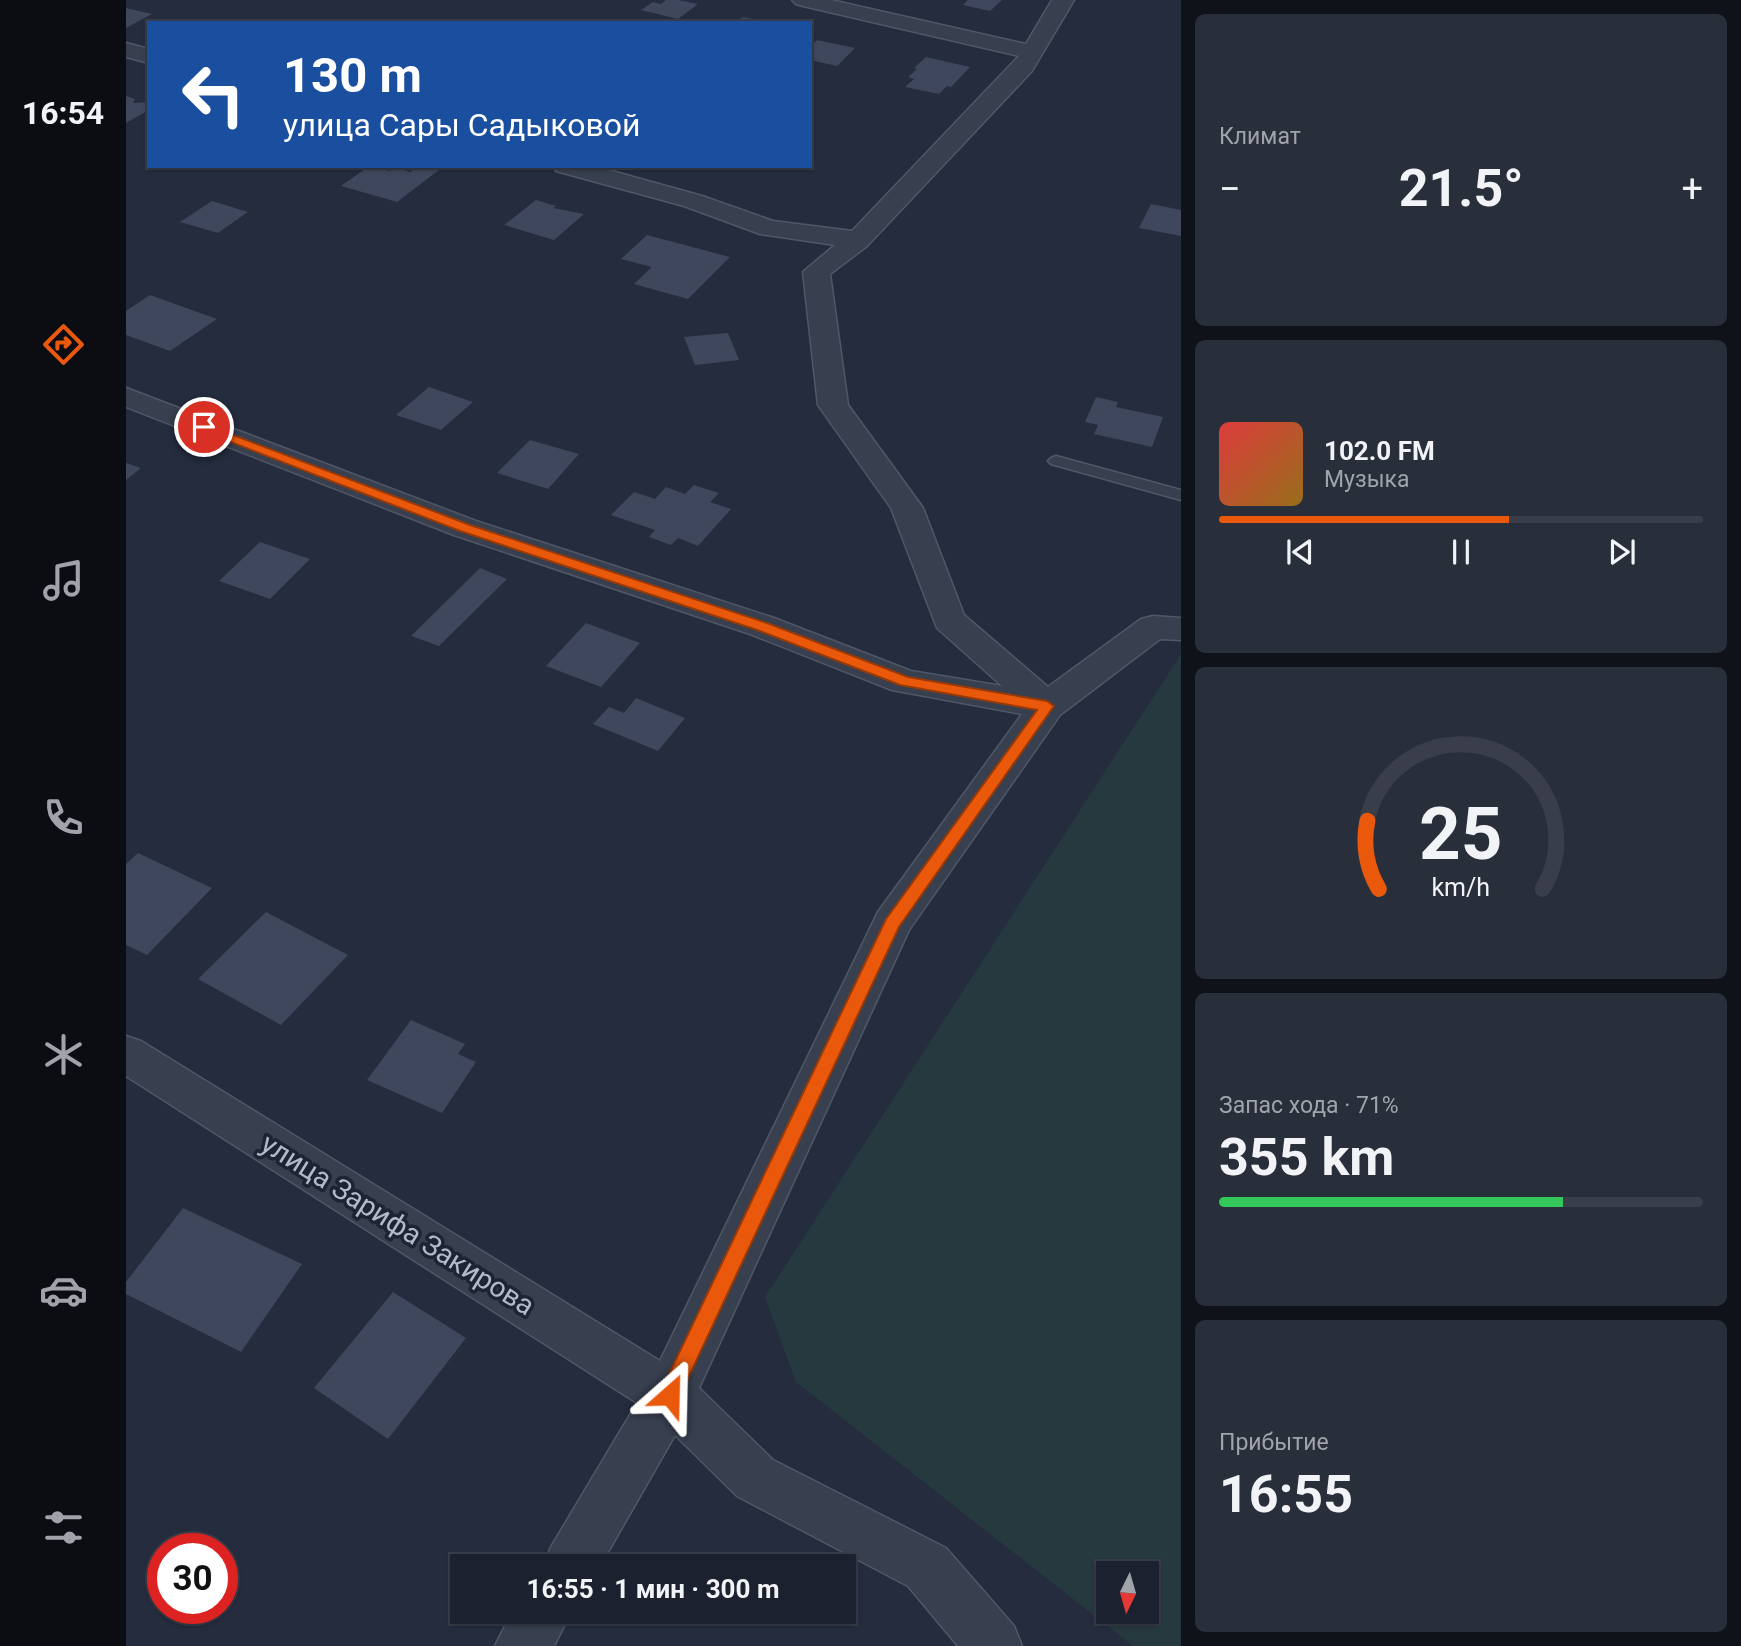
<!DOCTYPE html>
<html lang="ru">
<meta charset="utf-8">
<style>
:root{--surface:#1b212e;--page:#282e3a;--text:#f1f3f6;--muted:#a0a3aa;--line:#393e4a;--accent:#ea580c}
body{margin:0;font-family:Roboto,sans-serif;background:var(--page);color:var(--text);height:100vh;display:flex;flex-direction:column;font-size:26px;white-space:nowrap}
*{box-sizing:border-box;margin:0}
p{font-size:23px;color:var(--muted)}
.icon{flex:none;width:38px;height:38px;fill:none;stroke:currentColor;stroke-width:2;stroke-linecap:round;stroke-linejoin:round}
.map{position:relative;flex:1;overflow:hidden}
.details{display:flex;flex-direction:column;gap:14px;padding:14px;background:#0f1219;width:560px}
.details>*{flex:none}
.top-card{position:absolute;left:21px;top:21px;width:665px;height:147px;border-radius:0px;box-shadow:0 2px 5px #0004,0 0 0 2px var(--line);background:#1a4fa0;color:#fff;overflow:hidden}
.needle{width:46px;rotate:185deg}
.controls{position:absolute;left:970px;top:1561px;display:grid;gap:14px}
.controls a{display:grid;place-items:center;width:63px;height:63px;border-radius:0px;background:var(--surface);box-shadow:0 2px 5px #0004,0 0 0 2px var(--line);font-size:35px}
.speed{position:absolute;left:21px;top:1533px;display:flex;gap:14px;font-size:35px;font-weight:700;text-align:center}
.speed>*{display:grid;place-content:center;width:91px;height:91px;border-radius:50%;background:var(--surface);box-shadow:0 2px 5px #0004,0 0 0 2px var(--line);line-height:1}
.speed .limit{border:10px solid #d22;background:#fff;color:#111}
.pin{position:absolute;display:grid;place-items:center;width:60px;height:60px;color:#fff;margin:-30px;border:4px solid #fff;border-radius:50%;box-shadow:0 2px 7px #0007}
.me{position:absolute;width:77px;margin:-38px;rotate:25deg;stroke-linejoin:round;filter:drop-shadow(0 0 5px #0008)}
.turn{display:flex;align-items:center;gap:24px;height:147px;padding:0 21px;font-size:32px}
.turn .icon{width:91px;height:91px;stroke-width:2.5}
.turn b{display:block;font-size:49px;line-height:60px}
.big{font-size:52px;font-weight:700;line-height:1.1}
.details .tile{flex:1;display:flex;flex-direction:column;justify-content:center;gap:10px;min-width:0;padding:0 24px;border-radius:10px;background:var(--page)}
.details .dial{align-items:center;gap:0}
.dial svg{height:182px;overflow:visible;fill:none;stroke:var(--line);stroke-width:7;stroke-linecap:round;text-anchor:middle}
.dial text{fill:var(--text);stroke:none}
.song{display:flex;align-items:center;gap:21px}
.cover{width:84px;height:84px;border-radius:10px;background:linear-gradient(135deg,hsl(0 70% 55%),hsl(40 70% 35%))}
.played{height:7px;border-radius:4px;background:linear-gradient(90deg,var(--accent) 60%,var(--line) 60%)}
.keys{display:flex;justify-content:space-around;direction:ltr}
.heat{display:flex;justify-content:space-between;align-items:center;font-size:38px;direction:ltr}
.charge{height:10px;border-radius:5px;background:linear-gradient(90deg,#34c759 71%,var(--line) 0)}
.trip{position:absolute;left:324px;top:1554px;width:406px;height:70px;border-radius:0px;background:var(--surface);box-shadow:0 2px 5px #0004,0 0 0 2px var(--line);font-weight:700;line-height:70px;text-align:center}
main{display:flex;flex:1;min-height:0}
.menu{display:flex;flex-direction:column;width:126px;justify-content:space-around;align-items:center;background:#0b0d12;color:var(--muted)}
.menu .icon{width:49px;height:49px}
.menu .on{color:var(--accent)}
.menu b{font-size:32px;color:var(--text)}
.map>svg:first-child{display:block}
.green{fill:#26393f;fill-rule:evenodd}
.building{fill:#3e475b}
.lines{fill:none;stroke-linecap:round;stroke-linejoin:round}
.service-casing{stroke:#505766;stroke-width:3}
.minor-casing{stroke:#505766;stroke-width:3}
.service{fill:#383f4e;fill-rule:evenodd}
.minor{fill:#383f4e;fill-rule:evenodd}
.route{fill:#ea580c;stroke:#983908;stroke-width:2}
.labels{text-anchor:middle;stroke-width:7;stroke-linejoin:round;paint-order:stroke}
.near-street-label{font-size:28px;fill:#b4bac9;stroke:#1d2433}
</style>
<main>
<nav class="menu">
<b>16:54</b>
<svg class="icon on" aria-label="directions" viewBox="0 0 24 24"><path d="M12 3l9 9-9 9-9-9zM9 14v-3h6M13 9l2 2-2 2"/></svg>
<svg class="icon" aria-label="music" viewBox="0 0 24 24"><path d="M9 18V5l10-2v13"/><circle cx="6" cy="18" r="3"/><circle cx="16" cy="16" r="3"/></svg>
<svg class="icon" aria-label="phone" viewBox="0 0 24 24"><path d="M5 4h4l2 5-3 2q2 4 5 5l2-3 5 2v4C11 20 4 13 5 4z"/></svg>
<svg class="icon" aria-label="climate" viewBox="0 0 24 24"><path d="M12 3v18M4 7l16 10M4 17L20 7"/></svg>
<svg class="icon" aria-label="car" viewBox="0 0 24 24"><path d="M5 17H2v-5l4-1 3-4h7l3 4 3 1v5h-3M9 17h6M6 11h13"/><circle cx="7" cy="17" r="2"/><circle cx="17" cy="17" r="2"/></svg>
<svg class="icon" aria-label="filters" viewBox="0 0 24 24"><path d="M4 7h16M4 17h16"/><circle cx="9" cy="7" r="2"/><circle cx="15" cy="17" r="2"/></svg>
</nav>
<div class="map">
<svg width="1055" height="1646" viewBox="0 0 1055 1646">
<rect width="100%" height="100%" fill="#242c3e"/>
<path class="green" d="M1055,654V1646H1007L670,1382L639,1297ZM982,1573H1020V1612H982Z"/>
<g class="building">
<polygon points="540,0 552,0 572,4 552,19 515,10 527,2 535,4"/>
<polygon points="842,0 876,0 864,11 837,5"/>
<polygon points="0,8 26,14 0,28"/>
<polygon points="618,17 640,22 640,23 603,23"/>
<polygon points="691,40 729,48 711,66 684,60 684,47"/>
<polygon points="800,57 844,67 825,87 821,86 813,94 779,87 788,79 782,77 791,69 788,68"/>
<polygon points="0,96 9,99 7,103 23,102 23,110 0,123"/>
<polygon points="243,166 264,171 269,167 284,172 291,166 313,170 271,202 215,186"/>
<polygon points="410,200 430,206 427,208 458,214 428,240 378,225"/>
<polygon points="86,201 122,212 92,233 54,222"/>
<polygon points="1025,204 1055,210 1055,236 1013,228"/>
<polygon points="521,235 604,257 562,299 508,284 526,267 495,259"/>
<polygon points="24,295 91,319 44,351 0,335 0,311"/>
<polygon points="602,333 613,360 569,365 558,337"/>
<polygon points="303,387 347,402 315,430 270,415"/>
<polygon points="970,397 992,402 990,407 1037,417 1026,447 968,434 972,425 959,422"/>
<polygon points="404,440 453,454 422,489 371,473"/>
<polygon points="0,463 15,468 0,480"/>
<polygon points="568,485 593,493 584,502 605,509 572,546 552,538 545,545 523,537 529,530 485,515 508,492 529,499 540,487 559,494"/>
<polygon points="134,542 184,559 144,599 93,581"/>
<polygon points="354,568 381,579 313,646 285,636"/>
<polygon points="460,623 514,643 475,687 420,666"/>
<polygon points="510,698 559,718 532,751 467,724 483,707 498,713"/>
<polygon points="12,853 86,888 21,955 0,945 0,864"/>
<polygon points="140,912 222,955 155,1025 72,979"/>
<polygon points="285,1020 339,1044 332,1054 350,1062 316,1113 241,1080"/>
<polygon points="57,1208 176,1264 115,1352 0,1294 0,1282"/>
<polygon points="267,1292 340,1338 262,1439 188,1388"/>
</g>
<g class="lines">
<defs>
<polygon id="service" points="930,456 1055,490 1055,500 925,464 922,461 925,458"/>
<g id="minor">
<polygon points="666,0 705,0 900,44 926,0 948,0 906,71 741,246 704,274 722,405 797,508 838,615 922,687 1015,619 1027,616 1055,618 1055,640 1034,639 934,715 783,930 573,1388 647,1460 820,1548 888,1626 896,1646 832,1646 782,1586 611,1496 549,1435 474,1566 417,1566 425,1547 511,1403 0,1076 0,1036 15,1041 534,1361 752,912 896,714 766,690 624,634 328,535 0,407 0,388 350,521 648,618 785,671 876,686 811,628 765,508 692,405 677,272 709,245 634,234 558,206 430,171 427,166 468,166 576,196 647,221 726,231 893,56 677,6 670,4"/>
<polygon points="0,43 23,49 23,63 0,57"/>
<polygon points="386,1612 445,1612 428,1646 369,1646"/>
</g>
</defs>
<use href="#service" class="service-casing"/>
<use href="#minor" class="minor-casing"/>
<use href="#service" class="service"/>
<use href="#minor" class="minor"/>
</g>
<polygon class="route" points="78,424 344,525 641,623 782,677 921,701 928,706 773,927 551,1402 544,1405 536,1402 533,1395 760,919 911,710 774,685 631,630 334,531 74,430 72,427"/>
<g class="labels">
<g class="near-street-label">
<text transform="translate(272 1224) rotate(32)" y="10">улица Зарифа Закирова</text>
</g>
</g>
</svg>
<div class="controls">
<a><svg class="needle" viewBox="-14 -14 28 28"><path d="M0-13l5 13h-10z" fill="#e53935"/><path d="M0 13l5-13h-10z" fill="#a0a3aa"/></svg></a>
</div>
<div class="speed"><div class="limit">30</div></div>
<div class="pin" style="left:78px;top:427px;background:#d93025"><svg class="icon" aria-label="arrive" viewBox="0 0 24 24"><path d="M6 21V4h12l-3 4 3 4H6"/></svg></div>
<svg class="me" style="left:544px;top:1395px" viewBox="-20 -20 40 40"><path d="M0-17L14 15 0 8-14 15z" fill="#ea580c" stroke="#fff" stroke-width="4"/></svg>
<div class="trip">16:55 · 1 мин · 300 m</div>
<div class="top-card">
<div class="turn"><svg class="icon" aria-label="left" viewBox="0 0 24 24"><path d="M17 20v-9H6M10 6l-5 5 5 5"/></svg><div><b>130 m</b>улица Сары Садыковой</div></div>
</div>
</div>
<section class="details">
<div class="tile"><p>Климат</p>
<div class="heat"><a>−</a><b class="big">21.5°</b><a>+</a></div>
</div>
<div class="tile">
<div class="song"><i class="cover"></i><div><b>102.0 FM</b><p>Музыка</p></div></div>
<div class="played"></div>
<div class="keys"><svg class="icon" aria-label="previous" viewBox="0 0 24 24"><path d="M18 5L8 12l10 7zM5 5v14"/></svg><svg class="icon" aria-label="pause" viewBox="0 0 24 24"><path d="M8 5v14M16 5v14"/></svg><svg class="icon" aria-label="next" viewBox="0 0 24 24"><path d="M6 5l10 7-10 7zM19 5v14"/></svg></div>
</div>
<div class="tile dial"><svg viewBox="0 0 100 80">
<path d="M14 69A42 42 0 1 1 86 69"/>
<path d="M14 69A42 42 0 0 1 9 39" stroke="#ea580c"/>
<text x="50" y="56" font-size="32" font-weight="700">25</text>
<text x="50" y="72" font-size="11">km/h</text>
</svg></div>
<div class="tile"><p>Запас хода · 71%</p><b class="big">355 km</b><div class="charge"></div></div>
<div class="tile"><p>Прибытие</p><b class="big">16:55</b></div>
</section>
</main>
